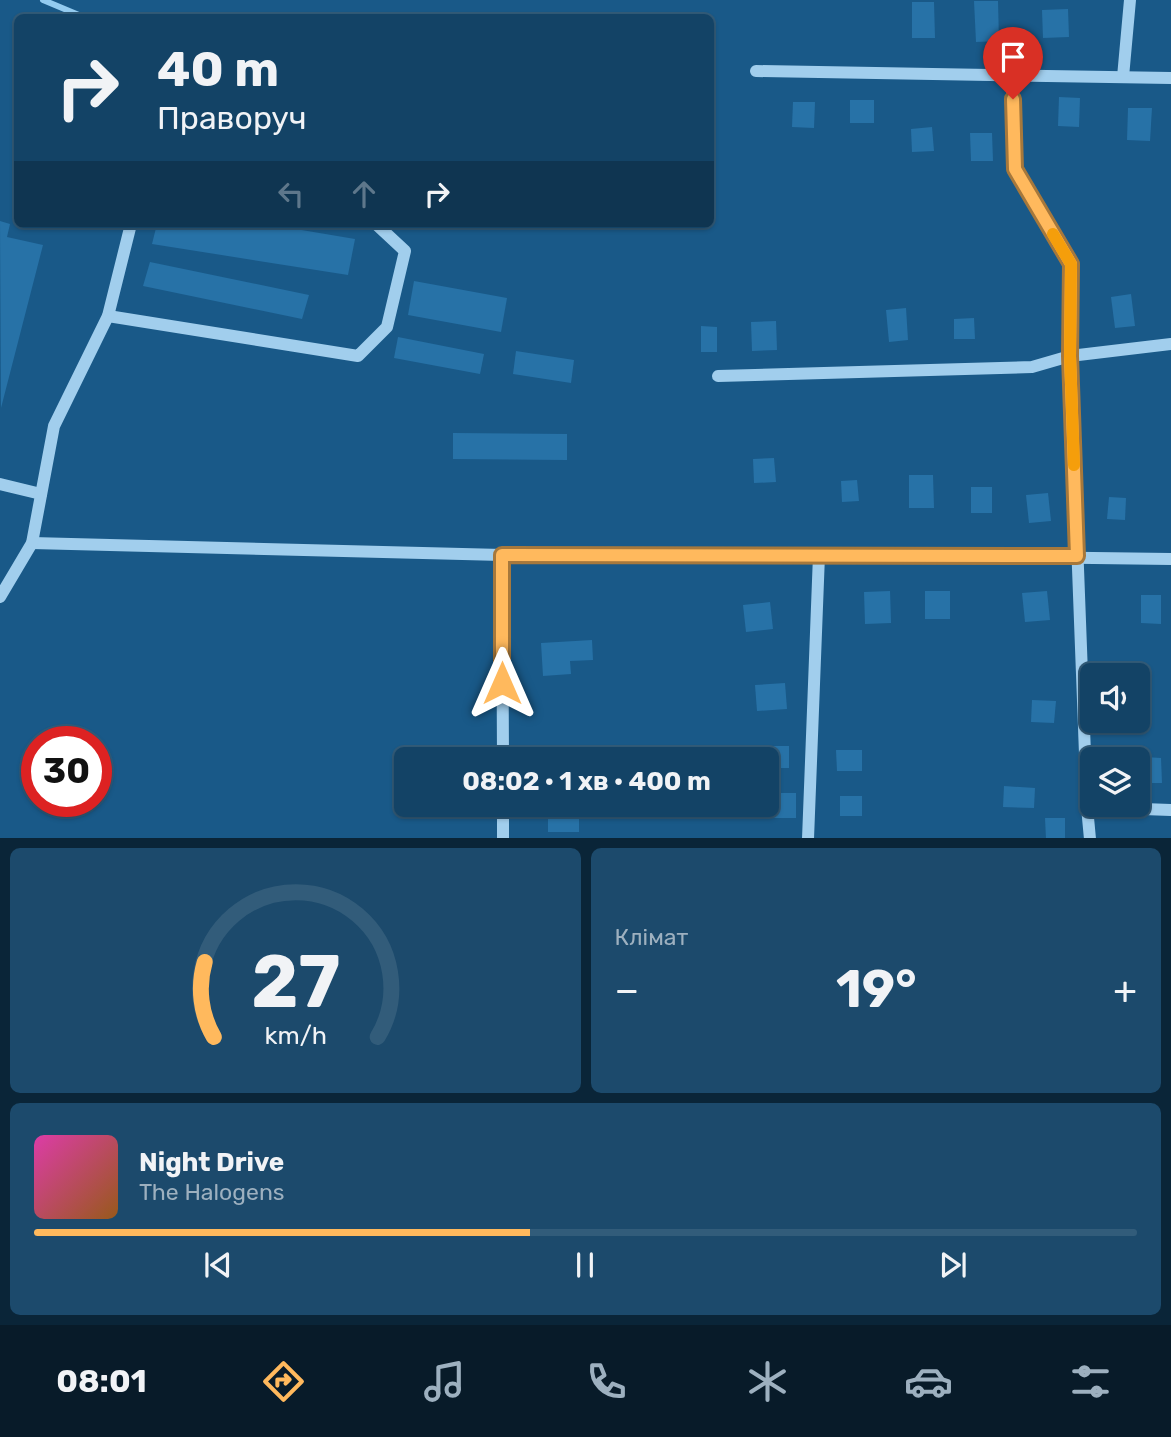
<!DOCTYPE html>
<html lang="uk">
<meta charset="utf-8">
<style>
:root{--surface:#134366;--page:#1c4a6c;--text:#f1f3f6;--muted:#9db0bf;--line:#325c7a;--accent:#ffb95d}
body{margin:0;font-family:Rubik,sans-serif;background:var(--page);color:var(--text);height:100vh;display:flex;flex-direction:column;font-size:26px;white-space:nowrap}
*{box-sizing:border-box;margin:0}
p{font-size:23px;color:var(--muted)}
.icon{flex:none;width:38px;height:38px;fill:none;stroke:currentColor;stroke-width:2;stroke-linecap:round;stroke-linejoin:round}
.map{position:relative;height:838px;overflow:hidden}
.drawer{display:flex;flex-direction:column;gap:10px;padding:10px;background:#0a2538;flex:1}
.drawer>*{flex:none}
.top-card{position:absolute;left:14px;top:14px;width:700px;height:214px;border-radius:10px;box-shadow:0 2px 5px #0004,0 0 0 2px var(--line);background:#134366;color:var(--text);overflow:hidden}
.tools{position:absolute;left:1080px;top:663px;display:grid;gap:14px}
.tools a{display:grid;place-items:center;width:70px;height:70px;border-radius:10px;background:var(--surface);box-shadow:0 2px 5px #0004,0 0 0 2px var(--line);font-size:35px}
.speed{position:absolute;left:21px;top:726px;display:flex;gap:14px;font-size:35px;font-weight:700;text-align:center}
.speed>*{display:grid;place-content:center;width:91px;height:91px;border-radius:50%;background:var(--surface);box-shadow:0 2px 5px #0004,0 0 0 2px var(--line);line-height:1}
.speed .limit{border:10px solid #d22;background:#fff;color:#111}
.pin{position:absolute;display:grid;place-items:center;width:60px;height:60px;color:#fff;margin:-72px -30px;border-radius:50% 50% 50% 0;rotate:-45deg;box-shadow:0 0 7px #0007}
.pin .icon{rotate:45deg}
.me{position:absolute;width:77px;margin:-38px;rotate:0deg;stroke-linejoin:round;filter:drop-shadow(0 0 5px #0008)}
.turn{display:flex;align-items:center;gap:24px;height:147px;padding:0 28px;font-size:32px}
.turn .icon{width:91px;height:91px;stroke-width:2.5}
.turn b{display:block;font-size:49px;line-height:60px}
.lanes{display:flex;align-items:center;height:66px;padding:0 28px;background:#0003;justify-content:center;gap:35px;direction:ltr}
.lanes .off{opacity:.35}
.big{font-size:52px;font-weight:700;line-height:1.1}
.drawer .card{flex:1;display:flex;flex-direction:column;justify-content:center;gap:10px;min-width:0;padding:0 24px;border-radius:10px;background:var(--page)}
.drawer .dial{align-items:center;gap:0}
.dial svg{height:182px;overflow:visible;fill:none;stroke:var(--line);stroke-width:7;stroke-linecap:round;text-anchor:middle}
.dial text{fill:var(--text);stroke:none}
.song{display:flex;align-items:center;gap:21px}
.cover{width:84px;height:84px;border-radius:10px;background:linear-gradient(135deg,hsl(320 70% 55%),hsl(30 70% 35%))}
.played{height:7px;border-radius:4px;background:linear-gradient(90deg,var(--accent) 45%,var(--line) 45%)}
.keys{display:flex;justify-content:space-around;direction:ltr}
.heat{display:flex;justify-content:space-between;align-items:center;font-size:38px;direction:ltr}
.drawer .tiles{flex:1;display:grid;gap:10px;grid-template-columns:1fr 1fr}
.card:last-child{grid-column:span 2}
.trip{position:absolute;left:394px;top:747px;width:385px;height:70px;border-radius:10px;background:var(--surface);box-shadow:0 2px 5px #0004,0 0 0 2px var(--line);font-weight:700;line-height:70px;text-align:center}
.tabs{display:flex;height:112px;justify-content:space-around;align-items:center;background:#081b29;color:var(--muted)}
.tabs .icon{width:49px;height:49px}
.tabs .selected{color:var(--accent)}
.tabs b{font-size:32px;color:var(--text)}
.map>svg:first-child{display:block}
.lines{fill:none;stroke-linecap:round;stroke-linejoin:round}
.stream{stroke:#93cbf0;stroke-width:6}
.building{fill:#2772a7}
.minor{stroke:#a1ceed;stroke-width:12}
.route-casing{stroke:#a6783c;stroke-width:18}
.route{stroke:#ffb95d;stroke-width:12}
.slow{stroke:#f59e0b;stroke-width:12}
</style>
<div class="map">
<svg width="1171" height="839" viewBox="0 0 1171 839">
<rect width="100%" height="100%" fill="#195988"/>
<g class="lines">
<polyline class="stream" points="43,0 86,18"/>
</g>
<g class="building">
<polygon points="974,1 998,1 999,41 976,42"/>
<polygon points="912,2 934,2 935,38 912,38"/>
<polygon points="1068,9 1069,37 1043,38 1042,10"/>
<polygon points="1059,97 1080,98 1079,127 1058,126"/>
<rect x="850" y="100" width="24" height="23"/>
<polygon points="793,102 815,102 814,128 792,127"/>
<polygon points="1128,108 1152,108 1150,141 1127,140"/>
<polygon points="932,127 934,151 912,152 911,129"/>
<polygon points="970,133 992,133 993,161 971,161"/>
<polygon points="0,221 10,224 7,237 43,245 1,408"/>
<polygon points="157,224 266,224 355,239 348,275 152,244"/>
<polygon points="150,262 309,295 302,319 143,286"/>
<polygon points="414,281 507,298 501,332 408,315"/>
<polygon points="1131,294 1135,326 1115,328 1111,297"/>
<polygon points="906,308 908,340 889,342 886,310"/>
<polygon points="974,318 975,339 954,339 954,319"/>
<polygon points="776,321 777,350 752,351 751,322"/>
<polygon points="701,326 717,327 717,352 701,352"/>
<polygon points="398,337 484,354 480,374 394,358"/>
<polygon points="516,351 574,360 571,383 513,374"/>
<polygon points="453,433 567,434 567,460 453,459"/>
<polygon points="774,458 776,482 754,483 753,459"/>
<polygon points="909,475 933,475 934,508 909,508"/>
<polygon points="857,480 859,501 842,502 841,481"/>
<rect x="971" y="487" width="21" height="26"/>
<polygon points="1048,493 1051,521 1029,523 1026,495"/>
<polygon points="1109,497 1126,498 1125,520 1107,519"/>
<polygon points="890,591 891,623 865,624 864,592"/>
<rect x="925" y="591" width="25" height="28"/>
<polygon points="1047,591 1050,620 1025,622 1022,593"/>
<polygon points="1141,595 1161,595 1161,624 1141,623"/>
<polygon points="770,602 773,629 746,632 743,605"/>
<polygon points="592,640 593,660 570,661 571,674 543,676 541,643"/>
<polygon points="785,683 787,709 757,711 755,685"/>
<polygon points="1032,700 1056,701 1054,723 1031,722"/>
<polygon points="762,746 789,746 789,768 766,768 766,760 762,760"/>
<polygon points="573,750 573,760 546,760 546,751"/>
<polygon points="836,750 862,750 862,771 837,771"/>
<polygon points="1145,757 1161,758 1162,783 1145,783"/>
<polygon points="1004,786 1035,788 1034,808 1003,807"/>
<polygon points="769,793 796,793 796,818 770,818"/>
<rect x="840" y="796" width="22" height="20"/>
<rect x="548" y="811" width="31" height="21"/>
<polygon points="1045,818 1065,818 1065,838 1046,839"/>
</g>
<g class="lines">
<g class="minor">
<polyline points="756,71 1171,78"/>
<polyline points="1012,75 1015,169 1071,264 1070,356 1087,807 1090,839"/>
<polyline points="1123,77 1130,0"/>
<polyline points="108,316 358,356 387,327 405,251 376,224"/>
<polyline points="718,376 1032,367 1070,356 1171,344"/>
<polyline points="0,484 41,494"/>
<polyline points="32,543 502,555 867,555 1171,559"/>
<polyline points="502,555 503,760"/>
<polyline points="0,597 32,543 54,426 108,316 131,224"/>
<polyline points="503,805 503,839"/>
<polyline points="1087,807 1171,810"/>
<polyline points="808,839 819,555"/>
</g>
</g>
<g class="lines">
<defs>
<polyline id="route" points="502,683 502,555 1077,556 1070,356 1071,264 1015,169 1013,99"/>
</defs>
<use href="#route" class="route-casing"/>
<use href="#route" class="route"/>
<polyline class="slow" points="1053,234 1071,264 1070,356 1074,465"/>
</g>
</svg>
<div class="tools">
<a><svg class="icon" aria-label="sound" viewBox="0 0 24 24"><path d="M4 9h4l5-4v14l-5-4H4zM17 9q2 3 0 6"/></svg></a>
<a><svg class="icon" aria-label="layers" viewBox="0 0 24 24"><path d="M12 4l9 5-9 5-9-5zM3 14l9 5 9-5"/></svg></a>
</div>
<div class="speed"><div class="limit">30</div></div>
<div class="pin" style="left:1013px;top:99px;background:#d93025"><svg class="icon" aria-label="arrive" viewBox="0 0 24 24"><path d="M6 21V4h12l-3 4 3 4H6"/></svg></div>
<svg class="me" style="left:502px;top:683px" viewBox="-20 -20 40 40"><path d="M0-17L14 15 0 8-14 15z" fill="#ffb95d" stroke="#fff" stroke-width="4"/></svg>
<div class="trip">08:02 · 1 хв · 400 m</div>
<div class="top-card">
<div class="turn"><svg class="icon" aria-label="right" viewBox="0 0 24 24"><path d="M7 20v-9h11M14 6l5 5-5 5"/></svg><div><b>40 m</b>Праворуч</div></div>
<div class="lanes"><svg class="icon off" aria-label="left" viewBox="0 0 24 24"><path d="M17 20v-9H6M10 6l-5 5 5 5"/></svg><svg class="icon off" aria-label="ahead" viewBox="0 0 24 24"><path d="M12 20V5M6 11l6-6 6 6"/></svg><svg class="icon" aria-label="right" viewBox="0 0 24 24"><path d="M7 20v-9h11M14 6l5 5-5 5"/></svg></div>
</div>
</div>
<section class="drawer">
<div class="tiles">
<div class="card dial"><svg viewBox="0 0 100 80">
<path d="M14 69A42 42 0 1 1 86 69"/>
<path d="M14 69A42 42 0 0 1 10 36" stroke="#ffb95d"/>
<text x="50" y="56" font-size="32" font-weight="700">27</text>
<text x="50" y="72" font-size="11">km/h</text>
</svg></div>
<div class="card"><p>Клімат</p>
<div class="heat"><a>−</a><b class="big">19°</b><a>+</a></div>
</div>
<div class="card">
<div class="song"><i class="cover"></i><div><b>Night Drive</b><p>The Halogens</p></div></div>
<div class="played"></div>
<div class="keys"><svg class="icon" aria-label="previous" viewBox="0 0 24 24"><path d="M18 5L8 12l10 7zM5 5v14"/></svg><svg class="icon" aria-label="pause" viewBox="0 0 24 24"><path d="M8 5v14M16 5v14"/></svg><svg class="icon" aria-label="next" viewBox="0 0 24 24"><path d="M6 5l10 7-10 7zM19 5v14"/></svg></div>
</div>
</div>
</section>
<nav class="tabs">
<b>08:01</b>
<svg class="icon selected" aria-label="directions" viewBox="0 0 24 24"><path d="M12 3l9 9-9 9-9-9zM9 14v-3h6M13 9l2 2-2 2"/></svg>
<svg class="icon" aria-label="music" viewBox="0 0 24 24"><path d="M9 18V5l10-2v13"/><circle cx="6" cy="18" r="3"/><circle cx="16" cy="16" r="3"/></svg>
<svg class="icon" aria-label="phone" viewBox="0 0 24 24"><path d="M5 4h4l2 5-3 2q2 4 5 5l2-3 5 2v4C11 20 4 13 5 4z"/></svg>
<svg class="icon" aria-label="climate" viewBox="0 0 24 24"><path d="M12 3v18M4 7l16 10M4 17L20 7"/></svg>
<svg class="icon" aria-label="car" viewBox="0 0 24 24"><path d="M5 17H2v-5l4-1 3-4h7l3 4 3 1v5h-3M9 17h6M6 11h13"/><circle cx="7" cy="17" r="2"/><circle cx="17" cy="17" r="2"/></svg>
<svg class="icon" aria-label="filters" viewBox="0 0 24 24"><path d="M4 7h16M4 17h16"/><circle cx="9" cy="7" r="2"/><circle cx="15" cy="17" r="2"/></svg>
</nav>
